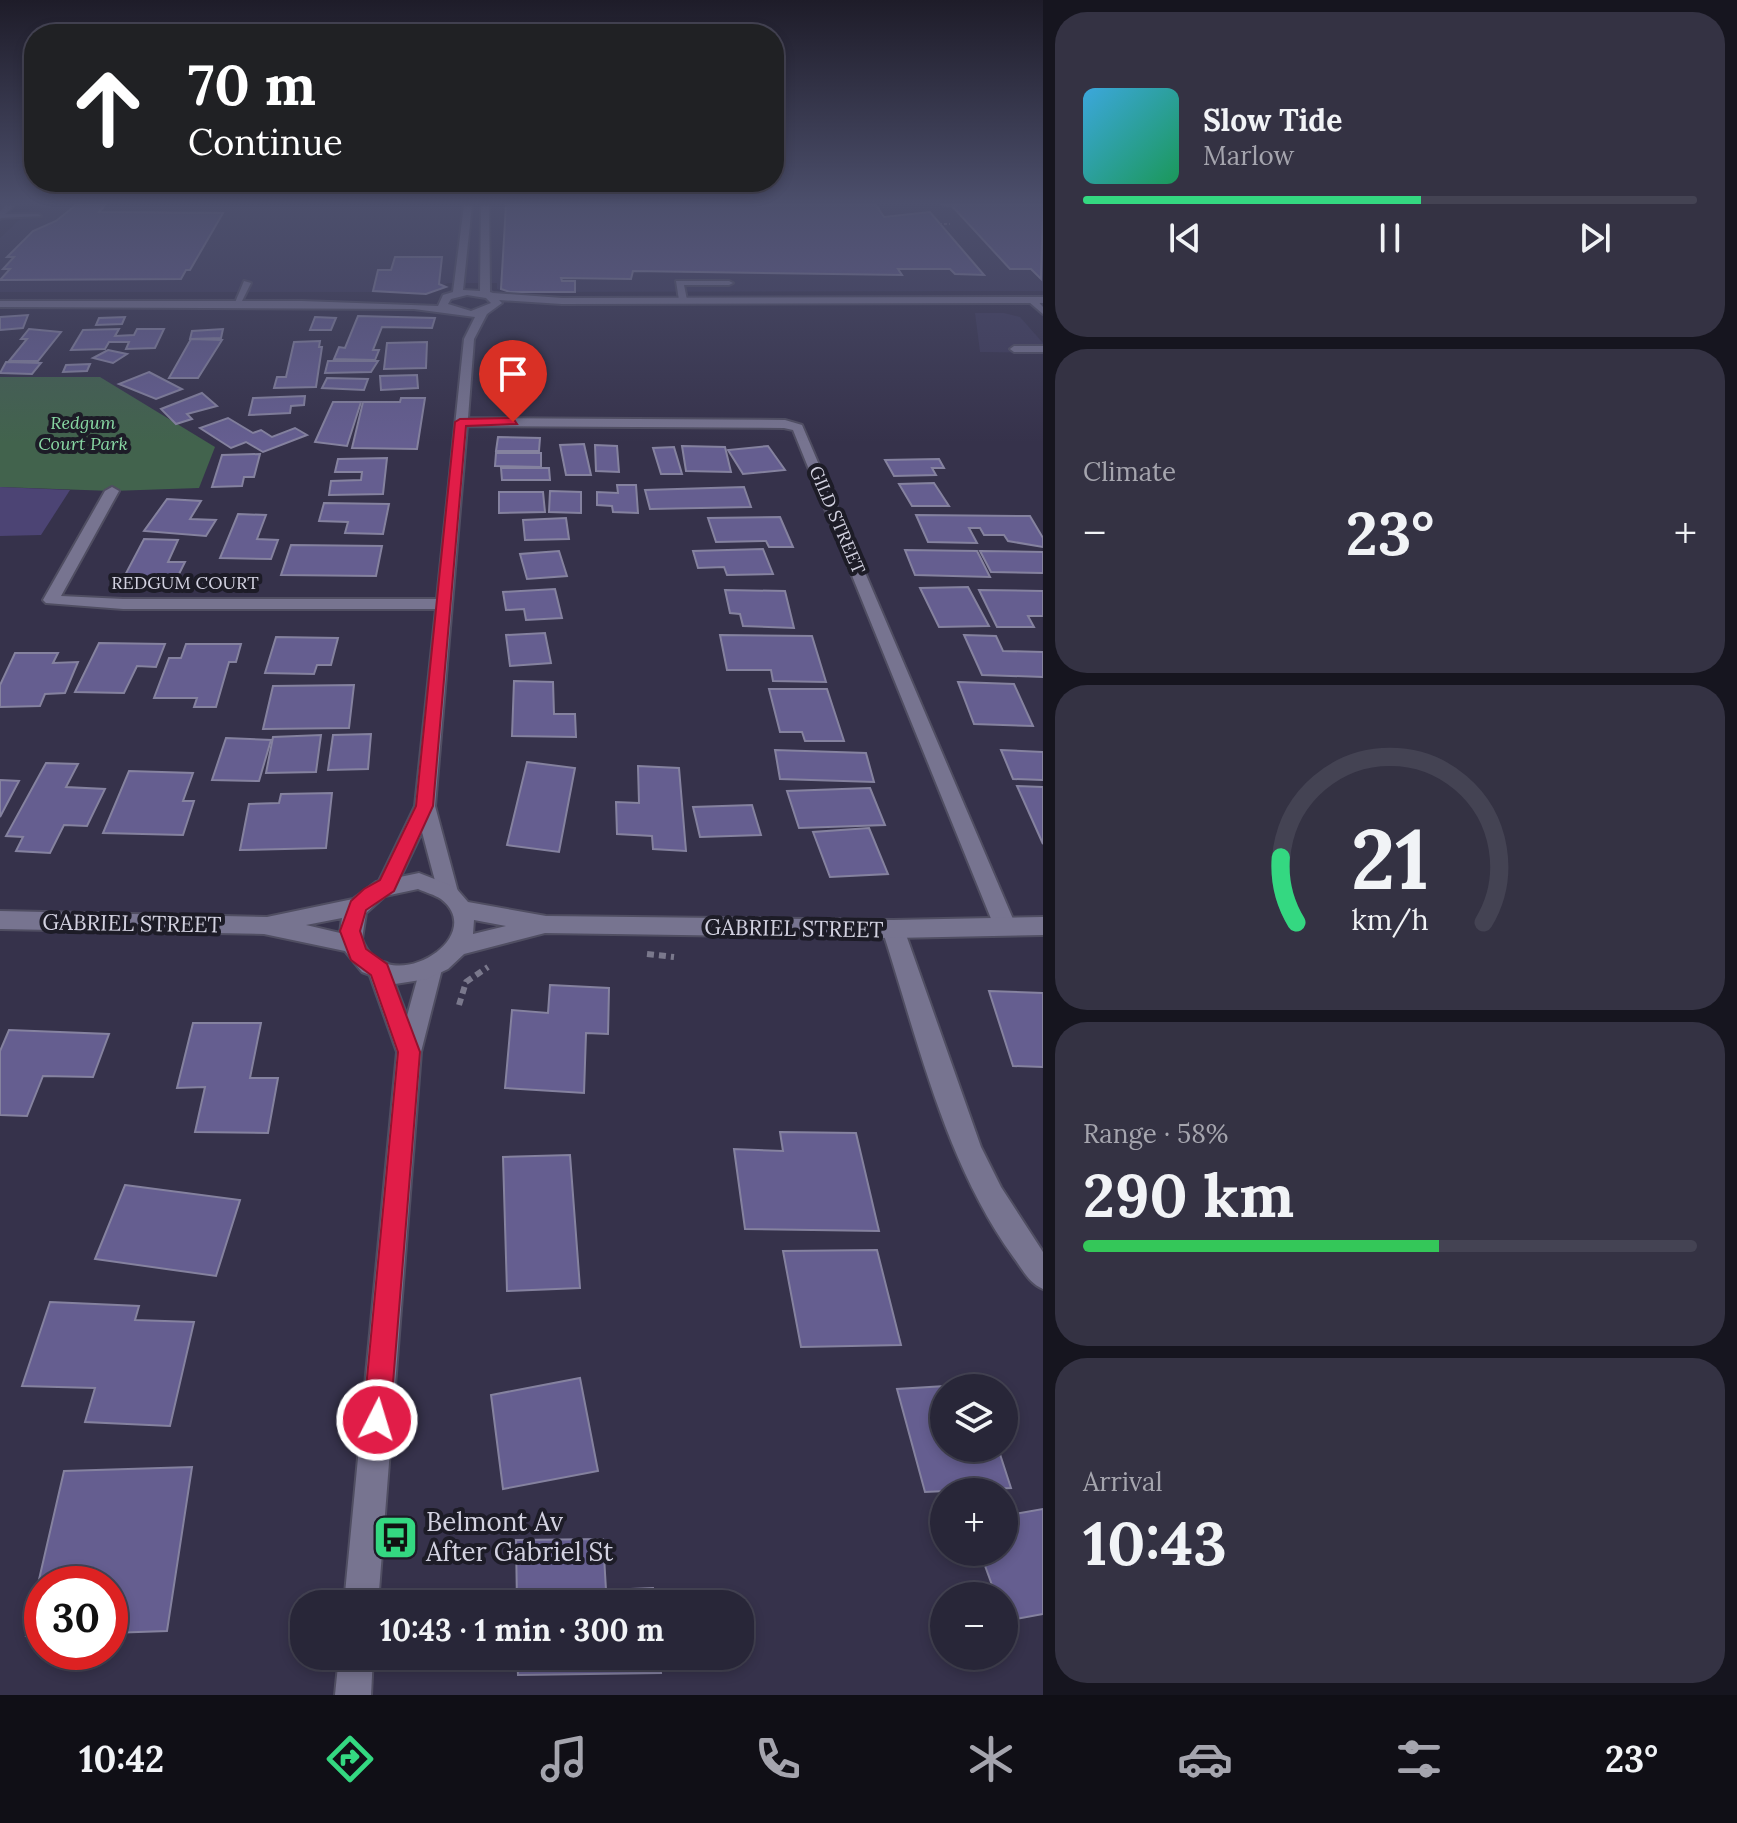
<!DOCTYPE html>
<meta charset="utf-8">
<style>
:root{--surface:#282638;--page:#343243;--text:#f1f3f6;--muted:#a5a5ae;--line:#444353;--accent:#34d881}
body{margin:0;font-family:Lora,serif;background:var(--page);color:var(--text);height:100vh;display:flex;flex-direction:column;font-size:30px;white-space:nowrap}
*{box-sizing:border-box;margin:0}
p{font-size:26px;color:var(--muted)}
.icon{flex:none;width:44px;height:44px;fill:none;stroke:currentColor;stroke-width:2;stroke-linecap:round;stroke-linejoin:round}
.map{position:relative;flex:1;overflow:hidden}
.side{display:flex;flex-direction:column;gap:12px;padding:12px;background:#16151f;width:694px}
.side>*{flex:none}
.guide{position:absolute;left:24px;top:24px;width:760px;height:168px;border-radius:32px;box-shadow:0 4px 12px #0003,0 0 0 2px var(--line);background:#202124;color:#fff;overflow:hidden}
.controls{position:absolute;left:930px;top:1374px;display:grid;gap:16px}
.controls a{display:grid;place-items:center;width:88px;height:88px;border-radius:50%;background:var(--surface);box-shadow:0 4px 12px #0003,0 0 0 2px var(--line);font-size:40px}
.speed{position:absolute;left:24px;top:1566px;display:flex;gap:16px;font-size:40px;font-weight:700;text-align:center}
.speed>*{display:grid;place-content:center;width:104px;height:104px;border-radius:50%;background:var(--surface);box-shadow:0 4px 12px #0003,0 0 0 2px var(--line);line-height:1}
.speed .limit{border:12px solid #d22;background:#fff;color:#111}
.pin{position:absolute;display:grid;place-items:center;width:68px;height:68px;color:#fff;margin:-82px -34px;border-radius:50% 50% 50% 0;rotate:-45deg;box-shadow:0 0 8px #0007}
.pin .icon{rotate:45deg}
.me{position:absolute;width:88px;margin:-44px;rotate:5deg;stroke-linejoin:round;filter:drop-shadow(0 0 6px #0008)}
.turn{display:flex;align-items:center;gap:28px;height:168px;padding:0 32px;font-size:36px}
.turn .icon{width:104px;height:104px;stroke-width:2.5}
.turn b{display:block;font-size:56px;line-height:68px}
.big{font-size:60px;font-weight:700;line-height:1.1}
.side .tile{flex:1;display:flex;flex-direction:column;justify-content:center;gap:12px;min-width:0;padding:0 28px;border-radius:32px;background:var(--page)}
.side .dial{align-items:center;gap:0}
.dial svg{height:208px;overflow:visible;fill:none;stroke:var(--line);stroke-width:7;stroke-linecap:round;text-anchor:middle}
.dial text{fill:var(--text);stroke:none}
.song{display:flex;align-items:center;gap:24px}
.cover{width:96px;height:96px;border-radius:12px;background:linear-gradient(135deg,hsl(200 70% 55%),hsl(150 70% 35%))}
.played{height:8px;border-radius:4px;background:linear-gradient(90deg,var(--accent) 55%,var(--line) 55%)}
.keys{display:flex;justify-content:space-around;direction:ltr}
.heat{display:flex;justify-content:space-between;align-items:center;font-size:44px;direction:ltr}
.charge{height:12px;border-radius:6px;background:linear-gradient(90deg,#34c759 58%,var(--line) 0)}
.trip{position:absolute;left:290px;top:1590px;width:464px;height:80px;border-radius:32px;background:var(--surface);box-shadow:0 4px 12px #0003,0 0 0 2px var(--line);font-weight:700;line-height:80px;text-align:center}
.tabs{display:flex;height:128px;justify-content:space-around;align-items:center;background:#100f16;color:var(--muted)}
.tabs .icon{width:56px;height:56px}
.tabs .selected{color:var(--accent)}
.tabs b{font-size:36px;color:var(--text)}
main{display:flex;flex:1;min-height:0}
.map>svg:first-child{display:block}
.built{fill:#3e3a59}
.green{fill:#42634d}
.water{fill:#4c4474}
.building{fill:#655e90;stroke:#85829f;stroke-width:2}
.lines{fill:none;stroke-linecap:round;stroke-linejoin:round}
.lane-casing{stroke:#504e62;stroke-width:4}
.street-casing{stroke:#504e62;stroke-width:4}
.secondary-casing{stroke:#504e62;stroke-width:4}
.path-far1{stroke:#7a788c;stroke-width:2;stroke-dasharray:3 2;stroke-linecap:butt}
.path{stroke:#7a788c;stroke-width:6;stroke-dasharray:7 5;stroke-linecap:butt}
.lane{fill:#777490;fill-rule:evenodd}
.street{fill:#777490;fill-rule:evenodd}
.secondary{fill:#777490;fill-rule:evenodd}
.route{fill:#e11d48;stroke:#92132f;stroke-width:2}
.labels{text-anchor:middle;stroke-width:8;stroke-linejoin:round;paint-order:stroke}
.far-park-label{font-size:18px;font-style:italic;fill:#88d7a3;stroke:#1d1c27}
.far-street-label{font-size:18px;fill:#d3d2e1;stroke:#1d1c27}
.street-label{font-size:22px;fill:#d3d2e1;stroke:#1d1c27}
.near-poi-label{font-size:26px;fill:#d3d2e1;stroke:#1d1c27;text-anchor:start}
</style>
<main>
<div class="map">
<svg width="1043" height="1695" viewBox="0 0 1043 1695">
<rect width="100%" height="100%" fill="#36324b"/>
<g class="built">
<polygon points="35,205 1043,205 1043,291 507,292 497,289 497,283 448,283 426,292 0,292 0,238"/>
<polygon points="975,313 1004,313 1020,317 1043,343 1043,353 980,352"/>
</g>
<polygon class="green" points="0,377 100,377 215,447 199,488 112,491 0,487"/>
<polygon class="water" points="0,487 70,490 41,535 0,536"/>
<g class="building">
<polygon points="76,205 105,205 99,212 223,213 190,270 186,270 181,279 0,280 10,269 3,269 14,257 7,257 33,231 56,221"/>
<polygon points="506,205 876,205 884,217 930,212 984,275 955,274 950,269 898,269 902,275 633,271 631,279 561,278 562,281 575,281 575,292 510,292 501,289"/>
<polygon points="1043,205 1041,279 1031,269 1010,269 952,206 941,205"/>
<polygon points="395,257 442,257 439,284 446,287 426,294 373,291 378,270 391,270"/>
<polygon points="28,315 23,328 0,330 0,317"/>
<polygon points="358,316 435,318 432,328 382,327 373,350 379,350 375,360 334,359 339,347 345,348"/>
<polygon points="125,317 122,324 96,325 99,318"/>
<polygon points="315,317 336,318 331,330 310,330"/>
<polygon points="29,329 61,332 38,361 9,361 27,339 21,339"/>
<polygon points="119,329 115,336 134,335 137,329 164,329 155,348 126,349 129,342 109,342 105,349 71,350 83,330"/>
<polygon points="223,329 221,338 190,339 192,331"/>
<polygon points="191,339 222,340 198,378 169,378"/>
<polygon points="320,341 319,347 322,347 316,387 274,388 277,377 286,377 294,342"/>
<polygon points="427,342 426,368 384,369 387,343"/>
<polygon points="108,350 127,354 113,363 93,358"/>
<polygon points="328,361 378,361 371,372 325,373"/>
<polygon points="6,362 41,363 32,374 0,373"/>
<polygon points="90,364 87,371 63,372 66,365"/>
<polygon points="149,372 182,389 156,399 119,384"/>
<polygon points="417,375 418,388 381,390 380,376"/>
<polygon points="327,378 368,379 364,390 322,388"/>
<polygon points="202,393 217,406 187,414 192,419 176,424 161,409"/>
<polygon points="305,396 304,405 291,406 290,413 249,415 253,398"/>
<polygon points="401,398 425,398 417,449 352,448 363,402 400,402"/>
<polygon points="333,402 361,402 347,446 315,442"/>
<polygon points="228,418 253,433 261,430 272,437 295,428 307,435 263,452 246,442 231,448 200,428"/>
<polygon points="498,437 540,438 539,451 496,451"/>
<polygon points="584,444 591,475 566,475 560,445"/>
<polygon points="595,445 617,446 619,472 596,471"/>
<polygon points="682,446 725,447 731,472 686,471"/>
<polygon points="768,446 785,470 743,474 728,450"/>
<polygon points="674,447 682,474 661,474 653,448"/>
<polygon points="496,453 541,453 541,467 495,466"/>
<polygon points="260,454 254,477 244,477 242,486 212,487 222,455"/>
<polygon points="387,458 383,494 329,495 331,481 361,480 362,472 335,472 338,459"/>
<polygon points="939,459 944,468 932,468 936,475 894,476 885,460"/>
<polygon points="501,468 549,468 550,480 502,480"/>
<polygon points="934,483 949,506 912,506 899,484"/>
<polygon points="617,485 636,485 638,513 613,512 612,506 597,505 597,492 618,493"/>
<polygon points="744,487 751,507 650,509 645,490"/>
<polygon points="550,491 581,492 581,513 549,512"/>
<polygon points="499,492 543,492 545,512 499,513"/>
<polygon points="167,499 201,501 190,519 216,520 206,536 144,531"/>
<polygon points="324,503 389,504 383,534 345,533 348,522 319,521"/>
<polygon points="238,514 266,515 257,539 278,540 271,559 220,558"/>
<polygon points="916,515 1030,516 1043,538 1043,547 1008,541 1004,535 984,535 980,528 969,528 977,543 928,542"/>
<polygon points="780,517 793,547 769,547 766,541 716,542 708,518"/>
<polygon points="566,518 569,539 525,540 523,520"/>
<polygon points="144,539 178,540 168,562 185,562 176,580 123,579"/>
<polygon points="291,545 382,546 376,576 281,575"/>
<polygon points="763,549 773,574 727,575 724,567 698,568 693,551"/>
<polygon points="905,550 977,551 990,577 915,575"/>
<polygon points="559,551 567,576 527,579 520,554"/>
<polygon points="980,551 1043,552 1043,573 991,572"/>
<polygon points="968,587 989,626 939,627 920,588"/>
<polygon points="555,589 562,618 526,620 524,609 506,610 503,592"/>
<polygon points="725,590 785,591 794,628 743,626 740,614 730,613"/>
<polygon points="979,590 1043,591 1043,616 1028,616 1034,627 997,627"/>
<polygon points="545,633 551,663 510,666 506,635"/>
<polygon points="720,635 812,636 826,682 773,681 771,670 727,670"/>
<polygon points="964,635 996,636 1003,651 1043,652 1043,677 982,675"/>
<polygon points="276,637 338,638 331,665 317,665 314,674 265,673"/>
<polygon points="99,643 165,644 156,667 137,666 124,693 75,692"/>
<polygon points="186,644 241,644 236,662 229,662 216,707 194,707 197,698 154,698 169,658 181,658"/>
<polygon points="15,653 58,653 53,663 78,662 65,693 45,694 40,706 0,707 0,685"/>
<polygon points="514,681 553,682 554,714 575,714 576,737 512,736"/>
<polygon points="958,682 1014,684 1033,726 974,724"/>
<polygon points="354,685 349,728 263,729 273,686"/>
<polygon points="769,689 827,689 844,741 805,741 802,732 780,732"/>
<polygon points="371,734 368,769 328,770 333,735"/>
<polygon points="321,735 316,772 266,773 273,737"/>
<polygon points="226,738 271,740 259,781 212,780"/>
<polygon points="775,750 866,753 874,782 780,779"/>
<polygon points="1001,750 1043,752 1043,780 1013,779"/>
<polygon points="527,762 575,768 559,852 507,845"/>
<polygon points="46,763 78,764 66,787 105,789 87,826 64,825 50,853 16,851 23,837 6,836"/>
<polygon points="638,766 679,768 686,851 653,849 652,836 617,834 616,802 639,803"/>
<polygon points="129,771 193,773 183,801 194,801 183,835 103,833"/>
<polygon points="0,780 19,781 0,817"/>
<polygon points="1017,786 1043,787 1043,844"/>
<polygon points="870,788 885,825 799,828 787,791"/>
<polygon points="332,793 326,848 240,850 249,804 279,803 281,794"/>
<polygon points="752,805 761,835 700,837 693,807"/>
<polygon points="869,828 888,874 830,877 813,832"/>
<polygon points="550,985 609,988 608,1034 586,1033 584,1093 505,1088 512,1010 548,1013"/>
<polygon points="989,991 1043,993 1043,1067 1013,1066"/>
<polygon points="193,1023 261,1023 250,1078 278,1078 268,1133 195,1132 205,1087 177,1088"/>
<polygon points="9,1030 109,1034 93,1077 43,1076 27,1116 0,1115 0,1051"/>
<polygon points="780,1132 856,1133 879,1231 745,1229 734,1149 783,1151"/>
<polygon points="570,1155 580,1288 507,1291 503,1157"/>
<polygon points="125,1185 240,1200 216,1276 95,1259"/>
<polygon points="877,1250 901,1345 801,1347 783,1251"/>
<polygon points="50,1302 139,1306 135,1320 194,1322 170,1426 85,1422 95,1388 22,1386"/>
<polygon points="580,1378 598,1471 503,1489 491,1395"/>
<polygon points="978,1384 979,1388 944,1388 944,1448 998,1448 1011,1488 925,1492 897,1389"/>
<polygon points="192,1467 167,1631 110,1633 110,1584 42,1584 42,1636 26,1636 64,1471"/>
<polygon points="1043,1509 1043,1614 1005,1621 1004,1596 996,1596 980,1552 1004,1552 1004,1516"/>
<polygon points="603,1539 606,1590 653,1588 655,1604 517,1604 516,1540"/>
<polygon points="517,1656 659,1656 661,1673 518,1675"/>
</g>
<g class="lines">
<defs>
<g id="lane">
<polygon points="0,214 38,214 41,216 0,218"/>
<polygon points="244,281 251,283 240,305 234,305"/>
<polygon points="676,281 729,281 733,283 729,285 684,285 687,300 683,302 679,300"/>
<polygon points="1029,298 1035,298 1043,307 1043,314 1029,302"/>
<polygon points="1043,346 1043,352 1014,352 1010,349 1014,346"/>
</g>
<g id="street">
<polygon points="6,205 15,205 0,219 0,211"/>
<path d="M464,205H472L463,290L480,291L481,205H489L490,292L493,293L562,298L1043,297V303L562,304L499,300L502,303L487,314L474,339L468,418L785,420L802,425L1016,926L1013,932L1005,935L997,932L994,926L793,430L784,428L467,426L435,806L458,892L455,898H441L438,892L422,832L394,891H380L377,885L415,806L436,609H123L46,603L43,600L105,491L112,487L119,491L61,596L123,599H437L464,339L475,317L414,309L0,307V301H302L438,306L443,295L453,292ZM467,295L486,298L491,303L471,311L448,304L451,299Z"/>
<path d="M893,920L901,923L904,929L981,1147L1001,1187L1043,1252V1289C1029,1283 1023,1270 1014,1258C945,1163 918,1040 882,929L885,923Z"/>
<polygon points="431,960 439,962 442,969 421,1052 378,1604 344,1604 397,1052 368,970 371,963 379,961 387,963 407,1016 420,969 423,962"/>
<polygon points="339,1656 373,1656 371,1695 335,1695"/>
</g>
<path id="secondary" d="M419,873L455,887L468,902L546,916L893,920L1043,917V935L893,938L545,933L464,954L448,969L427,979L395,984L362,972L345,951L264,934L0,929V911L267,917L353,899L376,882ZM418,889C425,892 435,895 441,899C491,938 385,1002 362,939L366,913L385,896ZM342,918L340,933L306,925ZM474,920L506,926L473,934Z"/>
</defs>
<use href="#lane" class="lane-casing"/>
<use href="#street" class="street-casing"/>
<use href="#secondary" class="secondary-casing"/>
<polyline class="path-far1" points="939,224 950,224"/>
<g class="path">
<polyline points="647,954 674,957"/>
<polyline points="459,1005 466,982 488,967"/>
</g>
<use href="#lane" class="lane"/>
<use href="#street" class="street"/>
<use href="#secondary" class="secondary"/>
</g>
<linearGradient id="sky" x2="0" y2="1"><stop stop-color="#1e1c29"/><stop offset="0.46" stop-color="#4c4f6c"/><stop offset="1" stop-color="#4c4f6c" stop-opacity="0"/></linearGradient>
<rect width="1043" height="442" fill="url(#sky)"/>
<polygon class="route" points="513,418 517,424 466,426 433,806 394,891 366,910 360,931 366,949 387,964 420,1052 390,1420 386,1430 377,1434 367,1430 363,1420 398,1052 371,975 351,960 340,931 351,901 364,889 380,880 416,806 455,422 460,419"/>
<defs>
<symbol id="bus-square" viewBox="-11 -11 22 22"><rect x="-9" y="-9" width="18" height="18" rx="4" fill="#34d881" stroke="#1d1c27"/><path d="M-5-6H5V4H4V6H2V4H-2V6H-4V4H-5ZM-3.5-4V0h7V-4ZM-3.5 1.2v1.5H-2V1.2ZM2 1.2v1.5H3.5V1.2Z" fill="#111"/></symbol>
</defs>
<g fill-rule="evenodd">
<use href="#bus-square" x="370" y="1512" width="51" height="51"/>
</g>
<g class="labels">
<g class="far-park-label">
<text x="83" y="429">Redgum<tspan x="83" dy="21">Court Park</tspan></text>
</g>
<g class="far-street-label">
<text transform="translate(837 520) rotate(67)" y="6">GILD STREET</text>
<text x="185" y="589">REDGUM COURT</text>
</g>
<g class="street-label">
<text transform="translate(132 923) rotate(1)" y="8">GABRIEL STREET</text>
<text transform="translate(794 928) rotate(1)" y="8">GABRIEL STREET</text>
</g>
<g class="near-poi-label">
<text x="426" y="1531">Belmont Av<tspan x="426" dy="30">After Gabriel St</tspan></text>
</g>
</g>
</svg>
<div class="controls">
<a><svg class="icon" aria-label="layers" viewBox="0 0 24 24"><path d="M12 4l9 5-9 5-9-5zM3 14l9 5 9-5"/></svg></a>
<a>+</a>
<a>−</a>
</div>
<div class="speed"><div class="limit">30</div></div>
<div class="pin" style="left:513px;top:422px;background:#d93025"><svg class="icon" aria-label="arrive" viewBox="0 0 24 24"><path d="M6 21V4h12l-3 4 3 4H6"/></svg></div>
<svg class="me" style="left:377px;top:1420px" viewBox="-20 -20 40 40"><circle r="17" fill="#e11d48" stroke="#fff" stroke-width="3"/><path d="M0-11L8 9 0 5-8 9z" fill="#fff"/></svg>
<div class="trip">10:43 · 1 min · 300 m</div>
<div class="guide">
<div class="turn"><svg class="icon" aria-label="ahead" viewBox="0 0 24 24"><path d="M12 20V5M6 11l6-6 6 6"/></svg><div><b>70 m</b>Continue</div></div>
</div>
</div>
<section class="side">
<div class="tile">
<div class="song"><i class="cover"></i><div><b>Slow Tide</b><p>Marlow</p></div></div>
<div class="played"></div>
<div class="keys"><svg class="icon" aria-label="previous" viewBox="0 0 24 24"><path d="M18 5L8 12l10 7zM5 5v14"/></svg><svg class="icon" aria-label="pause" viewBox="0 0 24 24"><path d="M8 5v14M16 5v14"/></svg><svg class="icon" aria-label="next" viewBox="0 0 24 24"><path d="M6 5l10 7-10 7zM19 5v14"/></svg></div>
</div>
<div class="tile"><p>Climate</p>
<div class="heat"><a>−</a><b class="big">23°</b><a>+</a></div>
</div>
<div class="tile dial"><svg viewBox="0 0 100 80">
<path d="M14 69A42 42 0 1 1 86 69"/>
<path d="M14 69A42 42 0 0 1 8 44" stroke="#34d881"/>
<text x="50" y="56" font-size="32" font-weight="700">21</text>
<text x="50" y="72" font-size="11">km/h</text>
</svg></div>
<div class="tile"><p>Range · 58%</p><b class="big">290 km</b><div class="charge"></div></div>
<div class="tile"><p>Arrival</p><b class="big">10:43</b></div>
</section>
</main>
<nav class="tabs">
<b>10:42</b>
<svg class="icon selected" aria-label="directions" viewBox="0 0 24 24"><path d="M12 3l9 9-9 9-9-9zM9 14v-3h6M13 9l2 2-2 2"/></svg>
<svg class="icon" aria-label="music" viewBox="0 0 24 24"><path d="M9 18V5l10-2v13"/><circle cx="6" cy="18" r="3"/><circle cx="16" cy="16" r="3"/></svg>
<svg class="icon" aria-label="phone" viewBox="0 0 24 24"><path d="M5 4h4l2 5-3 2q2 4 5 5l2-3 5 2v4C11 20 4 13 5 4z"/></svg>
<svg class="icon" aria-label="climate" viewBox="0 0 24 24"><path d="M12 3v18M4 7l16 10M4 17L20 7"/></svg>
<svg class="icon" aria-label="car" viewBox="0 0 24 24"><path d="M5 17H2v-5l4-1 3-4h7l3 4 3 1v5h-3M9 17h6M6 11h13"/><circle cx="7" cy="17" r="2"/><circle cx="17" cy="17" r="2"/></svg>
<svg class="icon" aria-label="filters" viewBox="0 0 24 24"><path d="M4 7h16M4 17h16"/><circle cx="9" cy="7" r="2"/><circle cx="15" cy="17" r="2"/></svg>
<b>23°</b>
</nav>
